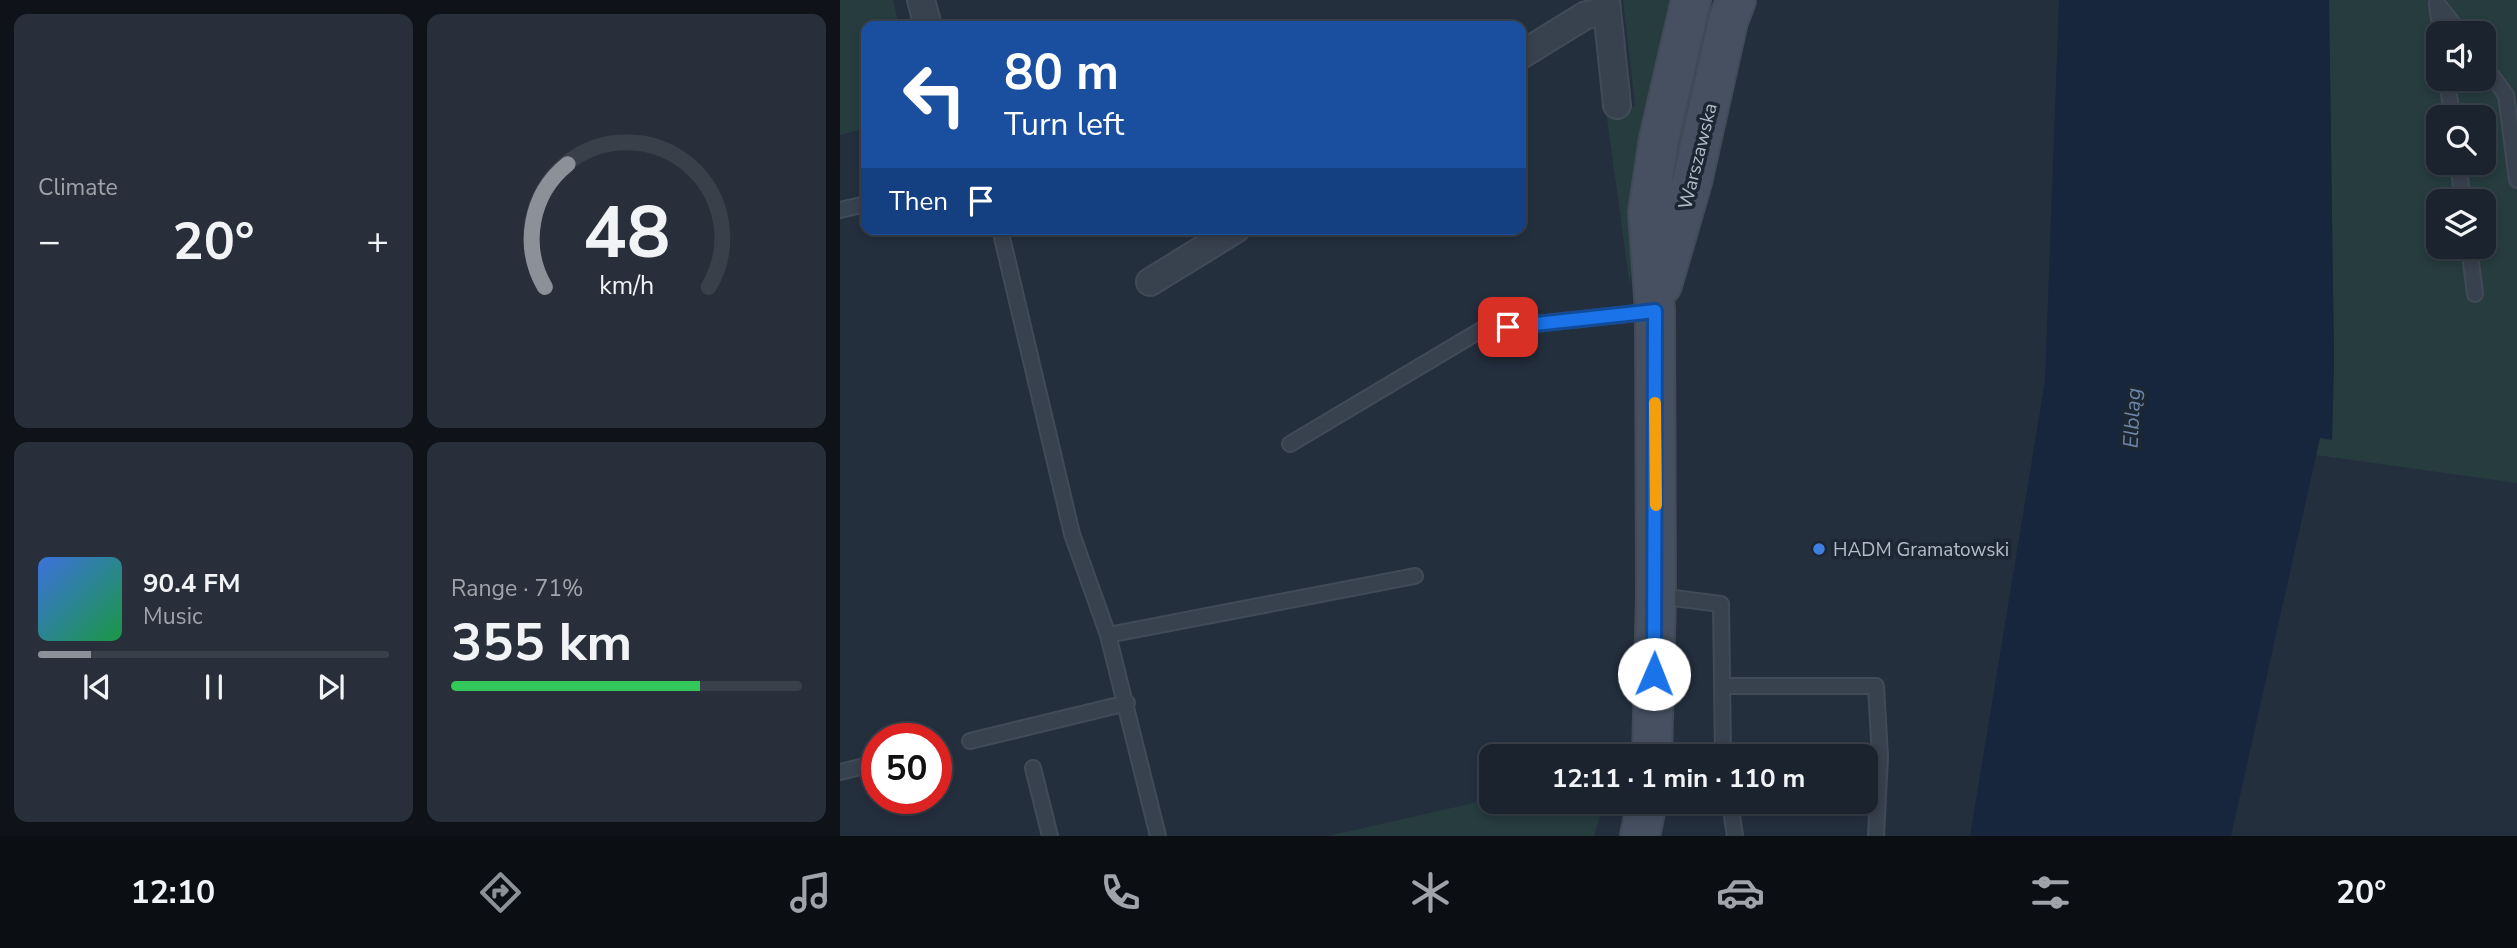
<!DOCTYPE html>
<meta charset="utf-8">
<style>
:root{--surface:#1b232e;--page:#282f3a;--text:#f1f3f6;--muted:#a0a4aa;--line:#39404a;--accent:#8c9099}
body{margin:0;font-family:"Nunito Sans",sans-serif;background:var(--page);color:var(--text);height:100vh;display:flex;flex-direction:column;font-size:26px;white-space:nowrap}
*{box-sizing:border-box;margin:0}
p{font-size:23px;color:var(--muted)}
.icon{flex:none;width:38px;height:38px;fill:none;stroke:currentColor;stroke-width:2;stroke-linecap:round;stroke-linejoin:round}
.map{position:relative;flex:1;overflow:hidden}
.panel{display:flex;flex-direction:column;gap:14px;padding:14px;background:#0f1319;width:840px}
.panel>*{flex:none}
.banner{position:absolute;left:21px;top:21px;width:665px;height:214px;border-radius:14px;box-shadow:0 4px 10px #0003,0 0 0 2px var(--line);background:#1a4fa0;color:#fff;overflow:hidden}
.tools{position:absolute;left:1586px;top:21px;display:grid;gap:14px}
.tools a{display:grid;place-items:center;width:70px;height:70px;border-radius:14px;background:var(--surface);box-shadow:0 4px 10px #0003,0 0 0 2px var(--line);font-size:35px}
.speed{position:absolute;left:21px;top:723px;display:flex;gap:14px;font-size:35px;font-weight:700;text-align:center}
.speed>*{display:grid;place-content:center;width:91px;height:91px;border-radius:50%;background:var(--surface);box-shadow:0 4px 10px #0003,0 0 0 2px var(--line);line-height:1}
.speed .limit{border:10px solid #d22;background:#fff;color:#111}
.pin{position:absolute;display:grid;place-items:center;width:60px;height:60px;color:#fff;margin:-30px;border-radius:14px;box-shadow:0 4px 10px #0006}
.me{position:absolute;width:77px;margin:-38px;rotate:1deg;stroke-linejoin:round;filter:drop-shadow(0 0 5px #0008)}
.turn{display:flex;align-items:center;gap:24px;height:147px;padding:0 28px;font-size:32px}
.turn .icon{width:91px;height:91px;stroke-width:2.5}
.turn b{display:block;font-size:49px;line-height:60px}
.then{display:flex;align-items:center;height:66px;padding:0 28px;background:#0003;gap:14px;font-size:26px}
.big{font-size:52px;font-weight:700;line-height:1.1}
.panel .widget{flex:1;display:flex;flex-direction:column;justify-content:center;gap:10px;min-width:0;padding:0 24px;border-radius:14px;background:var(--page)}
.panel .dial{align-items:center;gap:0}
.dial svg{height:182px;overflow:visible;fill:none;stroke:var(--line);stroke-width:7;stroke-linecap:round;text-anchor:middle}
.dial text{fill:var(--text);stroke:none}
.song{display:flex;align-items:center;gap:21px}
.cover{width:84px;height:84px;border-radius:10px;background:linear-gradient(135deg,hsl(220 70% 55%),hsl(140 70% 35%))}
.played{height:7px;border-radius:4px;background:linear-gradient(90deg,var(--accent) 15%,var(--line) 15%)}
.keys{display:flex;justify-content:space-around;direction:ltr}
.heat{display:flex;justify-content:space-between;align-items:center;font-size:38px;direction:ltr}
.charge{height:10px;border-radius:5px;background:linear-gradient(90deg,#34c759 71%,var(--line) 0)}
.panel .tiles{flex:1;display:grid;gap:14px;grid-template-columns:repeat(2,1fr)}
.trip{position:absolute;left:639px;top:744px;width:399px;height:70px;border-radius:14px;background:var(--surface);box-shadow:0 4px 10px #0003,0 0 0 2px var(--line);font-weight:700;line-height:70px;text-align:center}
.dock{display:flex;height:112px;justify-content:space-around;align-items:center;background:#0b0e12;color:var(--muted)}
.dock .icon{width:49px;height:49px}
.dock .active{color:var(--accent)}
.dock b{font-size:32px;color:var(--text)}
main{display:flex;flex:1;min-height:0}
.map>svg:first-child{display:block}
.green{fill:#263c3f;fill-rule:evenodd}
.water{fill:#17263c}
.lines{fill:none;stroke-linecap:round;stroke-linejoin:round}
.lane-casing{stroke:#414a57;stroke-width:18}
.street-casing{stroke:#414a57;stroke-width:30}
.secondary-casing{stroke:#414a57;stroke-width:42}
.lane{stroke:#38414e;stroke-width:14}
.street{stroke:#38414e;stroke-width:26}
.secondary{stroke:#465061;stroke-width:38}
.route-casing{stroke:#114b97;stroke-width:18}
.route{stroke:#1a73e8;stroke-width:12}
.slow{stroke:#f59e0b;stroke-width:12}
.shop-dot{fill:#3f7fe0;stroke:#1d2633;stroke-width:2.5}
.labels{text-anchor:middle;stroke-width:7;stroke-linejoin:round;paint-order:stroke}
.street-label{font-size:19px;fill:#b4bcc9;stroke:#1d2633}
.poi-label{font-size:19px;fill:#b4bcc9;stroke:#1d2633;text-anchor:start}
.water-label{font-size:21px;font-style:italic;fill:#6d86a8;stroke:#1d2633}
</style>
<main>
<section class="panel">
<div class="tiles">
<div class="widget"><p>Climate</p>
<div class="heat"><a>−</a><b class="big">20°</b><a>+</a></div>
</div>
<div class="widget dial"><svg viewBox="0 0 100 80">
<path d="M14 69A42 42 0 1 1 86 69"/>
<path d="M14 69A42 42 0 0 1 24 15" stroke="#8c9099"/>
<text x="50" y="56" font-size="32" font-weight="700">48</text>
<text x="50" y="72" font-size="11">km/h</text>
</svg></div>
<div class="widget">
<div class="song"><i class="cover"></i><div><b>90.4 FM</b><p>Music</p></div></div>
<div class="played"></div>
<div class="keys"><svg class="icon" aria-label="previous" viewBox="0 0 24 24"><path d="M18 5L8 12l10 7zM5 5v14"/></svg><svg class="icon" aria-label="pause" viewBox="0 0 24 24"><path d="M8 5v14M16 5v14"/></svg><svg class="icon" aria-label="next" viewBox="0 0 24 24"><path d="M6 5l10 7-10 7zM19 5v14"/></svg></div>
</div>
<div class="widget"><p>Range · 71%</p><b class="big">355 km</b><div class="charge"></div></div>
</div>
</section>
<div class="map">
<svg width="1677" height="836" viewBox="0 0 1677 836">
<rect width="100%" height="100%" fill="#242f3e"/>
<g class="green">
<polygon points="0,0 53,0 59,26 26,26 26,128 0,135"/>
<polygon points="783,0 840,0 795,203 790,286 766,111 795,106"/>
<path d="M1489,0H1677V483L1476,455L1480,437L1492,439L1494,360ZM1598,33H1643V79H1598ZM1598,117H1643V163H1598ZM1598,201H1643V247H1598Z"/>
<polygon points="651,799 651,802 764,802 754,836 488,836"/>
</g>
<polygon class="water" points="1219,0 1489,0 1494,360 1492,440 1480,438 1391,836 1130,836 1205,381"/>
<g class="lines">
<defs>
<g id="lane">
<polyline points="1597,3 1620,33"/>
<polyline points="1597,5 1601,33"/>
<polyline points="1643,64 1666,95 1677,180"/>
<polyline points="1607,79 1612,117"/>
<polyline points="1618,163 1623,201"/>
<polyline points="0,210 26,204"/>
<polyline points="160,229 232,534 268,635 318,836"/>
<polyline points="1629,247 1635,294"/>
<polyline points="450,444 641,330 815,311"/>
<polyline points="818,596 881,604 883,756"/>
<polyline points="268,635 575,576"/>
<polyline points="883,686 1036,686 1040,757 1036,836"/>
<polyline points="130,741 287,703"/>
<polyline points="883,755 995,756"/>
<polyline points="1026,756 1040,757"/>
<polyline points="193,768 210,836"/>
<polyline points="0,772 37,763"/>
<polyline points="890,802 895,836"/>
</g>
<g id="street">
<polyline points="81,0 88,26"/>
<polyline points="766,0 777,105"/>
<polyline points="681,55 746,15 767,12"/>
<polyline points="310,282 396,229"/>
</g>
<g id="secondary">
<polyline points="822,285 852,182 888,21 896,0"/>
<polyline points="812,756 816,596 815,311 808,212 819,139 851,0"/>
<polyline points="800,836 807,802"/>
</g>
</defs>
<use href="#lane" class="lane-casing"/>
<use href="#street" class="street-casing"/>
<use href="#secondary" class="secondary-casing"/>
<use href="#lane" class="lane"/>
<use href="#street" class="street"/>
<use href="#secondary" class="secondary"/>
</g>
<g class="lines">
<defs>
<polyline id="route" points="668,327 815,311 814,674"/>
</defs>
<use href="#route" class="route-casing"/>
<use href="#route" class="route"/>
<polyline class="slow" points="815,403 816,505"/>
</g>
<circle class="shop-dot" cx="979" cy="549" r="7"/>
<g class="labels">
<g class="street-label">
<text transform="translate(857 156) rotate(-76)" y="7">Warszawska</text>
</g>
<g class="poi-label">
<text x="993" y="556">HADM Gramatowski</text>
</g>
<g class="water-label">
<text transform="translate(1292 418) rotate(-87)" y="7">Elbląg</text>
</g>
</g>
</svg>
<div class="tools">
<a><svg class="icon" aria-label="sound" viewBox="0 0 24 24"><path d="M4 9h4l5-4v14l-5-4H4zM17 9q2 3 0 6"/></svg></a>
<a><svg class="icon" aria-label="search" viewBox="0 0 24 24"><circle cx="10" cy="10" r="6"/><path d="M15 15l6 6"/></svg></a>
<a><svg class="icon" aria-label="layers" viewBox="0 0 24 24"><path d="M12 4l9 5-9 5-9-5zM3 14l9 5 9-5"/></svg></a>
</div>
<div class="speed"><div class="limit">50</div></div>
<div class="pin" style="left:668px;top:327px;background:#d93025"><svg class="icon" aria-label="arrive" viewBox="0 0 24 24"><path d="M6 21V4h12l-3 4 3 4H6"/></svg></div>
<svg class="me" style="left:814px;top:674px" viewBox="-20 -20 40 40"><circle r="19" fill="#fff"/><path d="M0-13L10 11 0 6-10 11z" fill="#1a73e8"/></svg>
<div class="trip">12:11 · 1 min · 110 m</div>
<div class="banner">
<div class="turn"><svg class="icon" aria-label="left" viewBox="0 0 24 24"><path d="M17 20v-9H6M10 6l-5 5 5 5"/></svg><div><b>80 m</b>Turn left</div></div>
<div class="then">Then<svg class="icon" aria-label="arrive" viewBox="0 0 24 24"><path d="M6 21V4h12l-3 4 3 4H6"/></svg></div>
</div>
</div>
</main>
<nav class="dock">
<b>12:10</b>
<svg class="icon active" aria-label="directions" viewBox="0 0 24 24"><path d="M12 3l9 9-9 9-9-9zM9 14v-3h6M13 9l2 2-2 2"/></svg>
<svg class="icon" aria-label="music" viewBox="0 0 24 24"><path d="M9 18V5l10-2v13"/><circle cx="6" cy="18" r="3"/><circle cx="16" cy="16" r="3"/></svg>
<svg class="icon" aria-label="phone" viewBox="0 0 24 24"><path d="M5 4h4l2 5-3 2q2 4 5 5l2-3 5 2v4C11 20 4 13 5 4z"/></svg>
<svg class="icon" aria-label="climate" viewBox="0 0 24 24"><path d="M12 3v18M4 7l16 10M4 17L20 7"/></svg>
<svg class="icon" aria-label="car" viewBox="0 0 24 24"><path d="M5 17H2v-5l4-1 3-4h7l3 4 3 1v5h-3M9 17h6M6 11h13"/><circle cx="7" cy="17" r="2"/><circle cx="17" cy="17" r="2"/></svg>
<svg class="icon" aria-label="filters" viewBox="0 0 24 24"><path d="M4 7h16M4 17h16"/><circle cx="9" cy="7" r="2"/><circle cx="15" cy="17" r="2"/></svg>
<b>20°</b>
</nav>
